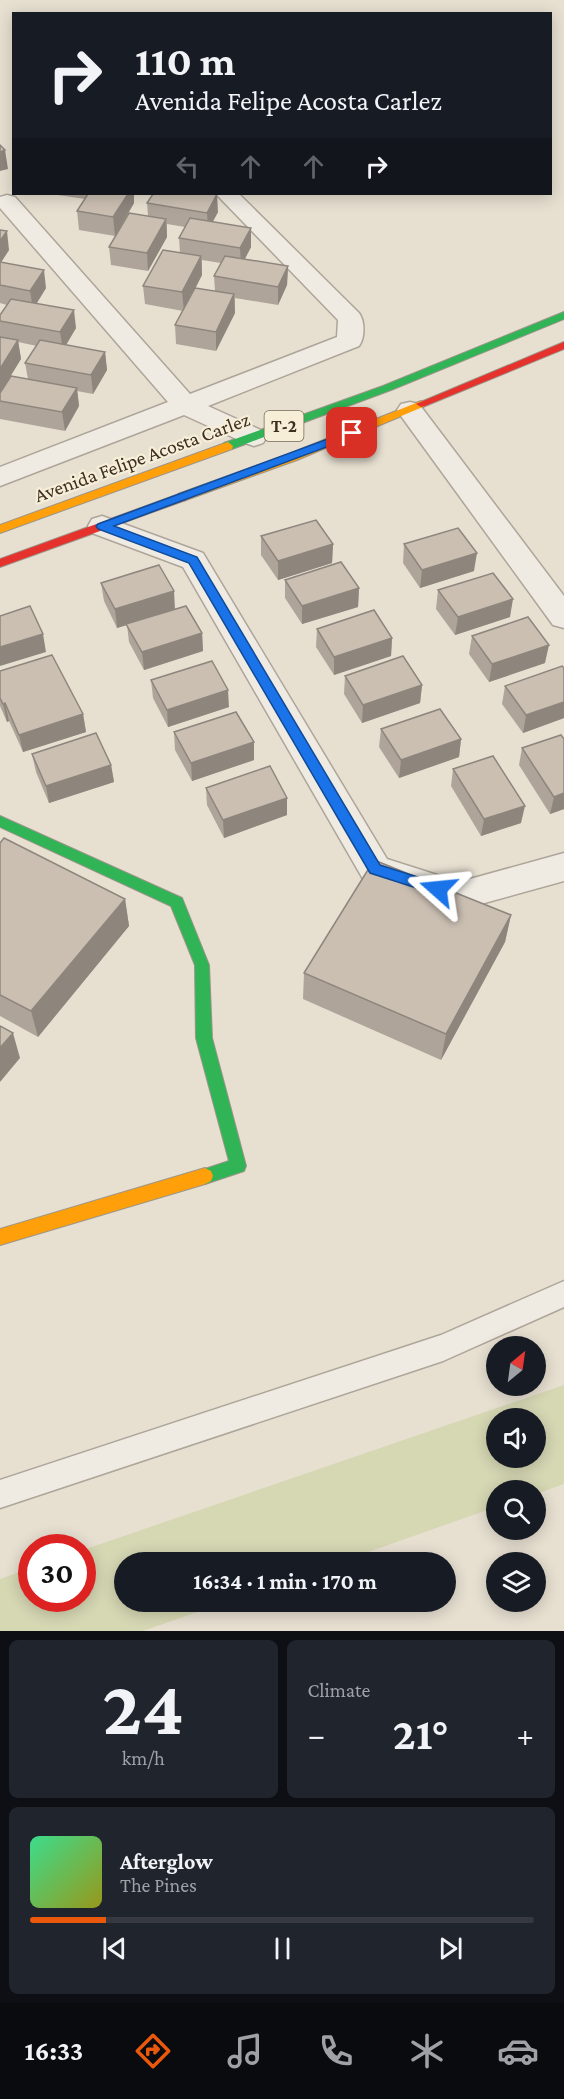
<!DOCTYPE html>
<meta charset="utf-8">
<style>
:root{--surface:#171b24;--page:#20242c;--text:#f1f3f6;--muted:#9ea1a6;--line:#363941;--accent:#ea580c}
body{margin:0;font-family:"Crimson Pro",serif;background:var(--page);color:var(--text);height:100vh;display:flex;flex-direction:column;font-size:22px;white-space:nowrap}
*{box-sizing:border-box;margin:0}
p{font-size:20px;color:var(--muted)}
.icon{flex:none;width:33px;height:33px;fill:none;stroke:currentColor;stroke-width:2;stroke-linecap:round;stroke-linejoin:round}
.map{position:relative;height:1631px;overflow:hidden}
.sheet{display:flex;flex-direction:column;gap:9px;padding:9px;background:#0d0f14;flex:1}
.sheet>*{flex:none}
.top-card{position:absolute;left:12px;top:12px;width:540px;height:183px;border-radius:0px;box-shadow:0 3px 15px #0003;background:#171b24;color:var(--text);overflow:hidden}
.needle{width:39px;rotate:29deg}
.controls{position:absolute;left:486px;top:1336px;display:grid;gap:12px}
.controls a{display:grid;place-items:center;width:60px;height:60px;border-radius:50%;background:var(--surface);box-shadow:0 3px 15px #0003;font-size:30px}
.speed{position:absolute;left:18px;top:1534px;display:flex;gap:12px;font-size:30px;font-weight:700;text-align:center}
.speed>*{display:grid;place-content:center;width:78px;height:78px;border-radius:50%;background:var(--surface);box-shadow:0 3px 15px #0003;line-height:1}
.speed .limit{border:9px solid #d22;background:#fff;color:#111}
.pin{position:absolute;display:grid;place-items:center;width:51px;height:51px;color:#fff;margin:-26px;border-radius:12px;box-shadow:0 3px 9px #0006}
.me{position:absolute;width:66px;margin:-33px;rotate:288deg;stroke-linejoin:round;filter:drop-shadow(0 0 4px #0008)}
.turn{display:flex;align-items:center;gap:21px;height:126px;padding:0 24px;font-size:27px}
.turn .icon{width:78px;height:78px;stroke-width:2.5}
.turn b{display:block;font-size:42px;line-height:51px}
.lanes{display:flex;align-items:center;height:57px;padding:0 24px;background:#0003;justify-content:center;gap:30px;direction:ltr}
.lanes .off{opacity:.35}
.big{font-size:45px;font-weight:700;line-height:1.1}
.sheet .tile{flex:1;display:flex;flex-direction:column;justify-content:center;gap:9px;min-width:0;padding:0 21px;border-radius:9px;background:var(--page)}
.sheet .dial{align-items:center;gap:0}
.dial b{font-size:78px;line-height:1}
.song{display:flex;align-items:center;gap:18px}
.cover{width:72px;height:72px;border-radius:9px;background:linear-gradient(135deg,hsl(150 70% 55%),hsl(60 70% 35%))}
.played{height:6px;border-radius:3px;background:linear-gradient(90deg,var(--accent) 15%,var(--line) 15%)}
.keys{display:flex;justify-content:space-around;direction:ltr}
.heat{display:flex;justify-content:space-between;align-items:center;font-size:33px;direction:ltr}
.sheet .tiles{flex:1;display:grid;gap:9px;grid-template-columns:1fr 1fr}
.tile:last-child{grid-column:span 2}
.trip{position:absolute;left:114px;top:1552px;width:342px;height:60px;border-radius:30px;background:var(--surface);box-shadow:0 3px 15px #0003;font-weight:700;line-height:60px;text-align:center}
.menu{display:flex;height:96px;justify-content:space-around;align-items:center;background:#090b0e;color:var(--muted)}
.menu .icon{width:42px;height:42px}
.menu .on{color:var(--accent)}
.menu b{font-size:27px;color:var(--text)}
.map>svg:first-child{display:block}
.green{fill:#d6d7b3;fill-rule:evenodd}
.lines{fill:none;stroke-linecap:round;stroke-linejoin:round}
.lane-casing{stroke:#ada599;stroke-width:3}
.street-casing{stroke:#ada599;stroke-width:3}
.fast-casing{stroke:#9c958a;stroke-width:2}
.slow-casing{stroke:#9c958a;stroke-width:2}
.jam-casing{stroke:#9c958a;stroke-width:2}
.lane{fill:#efebe3;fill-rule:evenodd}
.street{fill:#efebe3;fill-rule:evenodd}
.fast{fill:#30b455;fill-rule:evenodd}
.slow{fill:#ff9f0a;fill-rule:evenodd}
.jam{fill:#e5322d;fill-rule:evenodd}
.wall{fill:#afa499;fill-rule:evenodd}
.shaded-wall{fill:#8e867d}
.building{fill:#cbbfb2;stroke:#8e867d;stroke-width:1.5}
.route{fill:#1a73e8;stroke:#114b97;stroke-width:1.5}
.labels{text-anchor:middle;stroke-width:4.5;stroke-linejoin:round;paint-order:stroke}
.shield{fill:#f7eed8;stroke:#756857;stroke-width:1.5}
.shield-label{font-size:18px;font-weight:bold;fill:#3d2e20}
.street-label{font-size:20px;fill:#3d2e20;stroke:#f7eed8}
</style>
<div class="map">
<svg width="564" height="1631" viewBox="0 0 564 1631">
<rect width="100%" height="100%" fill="#e7e0d1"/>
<path class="green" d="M564,1385V1484L536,1494V1491H496V1507L337,1563H124V1602H226L143,1631H0V1579L31,1568L32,1599H82L83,1550ZM496,1419H536V1458H496Z"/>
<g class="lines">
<defs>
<polygon id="lane" points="564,1281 564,1307 443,1361 0,1508 0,1480 441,1335"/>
<g id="street">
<path d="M216,194H239L359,313C365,321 365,338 359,346L208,406L263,431L267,437L263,443L254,446L245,443L184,415L0,486V467L168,402L0,208V197L7,195L15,197L190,394L337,337L338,320Z"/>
<polygon points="410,402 419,404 564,596 564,628 553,625 401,416 397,410 401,404"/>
<polygon points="102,516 203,553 387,859 459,882 564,853 564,881 459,910 363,879 183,567 92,533 88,526 92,519"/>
</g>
<g id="fast">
<polygon points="564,312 564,319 391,390 232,449 224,449 223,446 224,443 383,386"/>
<polygon points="0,816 182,898 209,965 212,1038 246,1166 244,1171 205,1184 199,1181 197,1176 199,1171 229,1161 196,1038 195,965 171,906 0,827"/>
</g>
<g id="slow">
<polygon points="421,401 426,404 425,406 297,460 186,500 182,501 176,497 178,494 289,454"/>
<polygon points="228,442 233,446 232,449 0,533 0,525"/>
<polygon points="205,1168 211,1171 213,1176 211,1181 205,1184 0,1245 0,1229"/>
</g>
<g id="jam">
<polygon points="564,342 564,349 425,406 421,407 416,404"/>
<polygon points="182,493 188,497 186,500 0,567 0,559"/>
</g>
</defs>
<use href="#lane" class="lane-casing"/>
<use href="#street" class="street-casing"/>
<use href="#fast" class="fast-casing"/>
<use href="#slow" class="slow-casing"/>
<use href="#jam" class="jam-casing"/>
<use href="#lane" class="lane"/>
<use href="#street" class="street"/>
<use href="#fast" class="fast"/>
<use href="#slow" class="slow"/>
<use href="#jam" class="jam"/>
</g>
<g class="wall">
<polygon points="51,194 134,194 134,203 115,236 79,230 77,211 85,199"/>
<path d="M147,203L218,212L212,222L251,228V247L245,259L288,266L287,285L278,305L235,298V313L216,351L176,344L175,325L183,311L145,304L143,286L180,253L179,238L185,227L167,224V237L148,271L111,265L109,247L148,216ZM202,260L221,263L214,276L215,291L195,288L202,275Z"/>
<polygon points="0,230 9,250 1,262 46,288 37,303 76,328 66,345 105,352 107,370 93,394 77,391 79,406 65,431 0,419 0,393 28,379 25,363 37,346 18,342 21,359 0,393 0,315 7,305 0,303"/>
<polygon points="261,536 333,544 332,563 278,580 261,555"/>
<polygon points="404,544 474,571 420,588 403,563"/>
<polygon points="285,580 359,588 358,607 302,624 285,598"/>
<polygon points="101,583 175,609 202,633 203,651 144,670 129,642 127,625 117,628 104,601"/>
<polygon points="438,590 510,617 455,635 436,609"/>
<polygon points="317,629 392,638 391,656 334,675 316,647"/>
<polygon points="472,636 545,663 489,682 469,654"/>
<polygon points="564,668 564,718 523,733 502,704 505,686"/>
<polygon points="0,671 83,714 86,732 23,752 9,721 7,722 0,706"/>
<polygon points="345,676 422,685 420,703 362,723 344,694"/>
<polygon points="151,680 229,707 168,727 153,698"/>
<polygon points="381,729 461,739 459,757 399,778 379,747"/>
<polygon points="174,732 254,760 192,781 175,750"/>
<polygon points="564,739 564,809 550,814 519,765 522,748"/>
<polygon points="32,754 111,765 114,782 49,803 36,772"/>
<polygon points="453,769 521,823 481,836 451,786"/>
<polygon points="206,788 287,798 287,815 224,838 207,805"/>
<polygon points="0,843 125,899 129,926 38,1037 0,1016"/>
<polygon points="511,915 505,942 441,1060 303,999 304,973"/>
</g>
<g class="shaded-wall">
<polygon points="5,150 8,169 0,171 0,152"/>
<polygon points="128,194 134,194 134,203 115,236 113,217"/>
<polygon points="217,194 218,212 208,231 207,213"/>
<polygon points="166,219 167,237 148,271 147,253"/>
<polygon points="251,228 251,247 241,266 240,248"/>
<polygon points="7,231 9,250 0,264 0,241"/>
<polygon points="201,256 202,275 184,311 182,292"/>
<polygon points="288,266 287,285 278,305 278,287"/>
<polygon points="44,270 46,288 33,309 30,291"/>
<polygon points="234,294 235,313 216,351 216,332"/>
<polygon points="74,310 76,328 63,350 60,332"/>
<polygon points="18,340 21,359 0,393 0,369"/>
<polygon points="105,352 107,370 93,394 91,375"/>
<polygon points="77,388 79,406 65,431 62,412"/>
<polygon points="333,544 332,563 278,580 278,561"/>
<polygon points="477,553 474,571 420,588 422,570"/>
<polygon points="359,588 358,607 302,624 302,606"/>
<polygon points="174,591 175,610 117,628 115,609"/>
<polygon points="513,599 510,617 455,635 458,617"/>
<polygon points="202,633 203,651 144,670 142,652"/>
<polygon points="43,634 46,652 0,666 0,647"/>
<polygon points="392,638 391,656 334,675 334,657"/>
<polygon points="549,645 545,663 489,682 492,664"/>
<polygon points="422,685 420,703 362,723 363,705"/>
<polygon points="228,690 229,707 168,727 167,710"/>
<polygon points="564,702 564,718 523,733 526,715"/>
<polygon points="5,703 9,721 7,722 3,704"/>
<polygon points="83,714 86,732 23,752 19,735"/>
<polygon points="461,739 459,757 399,778 401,760"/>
<polygon points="254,742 254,760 192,781 191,763"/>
<polygon points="111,765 114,782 49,803 46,786"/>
<polygon points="564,793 564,809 550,814 554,797"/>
<polygon points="287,798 287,815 224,838 223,820"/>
<polygon points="525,806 521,823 481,836 484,819"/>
<polygon points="125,899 129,926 38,1037 31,1011"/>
<polygon points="511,915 505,942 441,1060 446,1034"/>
<polygon points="13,1033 20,1058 0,1082 0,1048"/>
</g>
<g class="building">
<polygon points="0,145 5,150 0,152"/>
<polygon points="88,194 128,194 113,217 77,211"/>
<polygon points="153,194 217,194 207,213 147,203"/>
<polygon points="129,213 166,219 147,253 109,247"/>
<polygon points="190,218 251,228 240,248 179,238"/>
<polygon points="0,230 7,231 0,241"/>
<polygon points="163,250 201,256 182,292 143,286"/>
<polygon points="225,256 288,266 278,287 214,276"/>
<polygon points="0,262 44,270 30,291 0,285"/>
<polygon points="195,288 234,294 216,332 175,325"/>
<polygon points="11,299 74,310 60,332 0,321 0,315"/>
<polygon points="0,337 18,340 0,369"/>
<polygon points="40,340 105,352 91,375 25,363"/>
<polygon points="11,376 77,388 62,412 0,401 0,393"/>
<polygon points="316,520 333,544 278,561 261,536"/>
<polygon points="458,528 477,553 422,570 404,544"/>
<polygon points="341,562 359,588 302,606 285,580"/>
<polygon points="159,565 174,591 115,609 101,583"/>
<polygon points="493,573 513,599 458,617 438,590"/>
<polygon points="30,606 43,634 0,647 0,616"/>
<polygon points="186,606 202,633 142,652 126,624"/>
<polygon points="374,610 392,638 334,657 317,629"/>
<polygon points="528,617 549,645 492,664 472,636"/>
<polygon points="52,655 83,714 19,735 5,703 3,704 0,698 0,671"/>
<polygon points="403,656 422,685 363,705 345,676"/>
<polygon points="212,661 228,690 167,710 151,680"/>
<polygon points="562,666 564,668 564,702 526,715 505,686"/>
<polygon points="440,709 461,739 401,760 381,729"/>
<polygon points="236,712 254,742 191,763 174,732"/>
<polygon points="96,733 111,765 46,786 32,754"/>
<polygon points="561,735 564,739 564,793 554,797 522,748"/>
<polygon points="493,756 525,806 484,819 453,769"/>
<polygon points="270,766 287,798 223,820 206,788"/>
<polygon points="4,838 125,899 31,1011 0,995 0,843"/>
<polygon points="374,860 511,915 446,1034 304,973"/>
<polygon points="0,1026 13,1033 0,1048"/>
</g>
<polygon class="route" points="352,430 357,433 356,436 114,526 197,557 380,865 443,885 445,889 443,893 438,895 370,873 189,563 98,529 96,526 98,524"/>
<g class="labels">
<rect class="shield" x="264.5" y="411" width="39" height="30" rx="4.5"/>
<g class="shield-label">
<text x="284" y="432">T-2</text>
</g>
<g class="street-label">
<text transform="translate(142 457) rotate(-20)" y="7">Avenida Felipe Acosta Carlez</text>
</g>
</g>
</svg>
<div class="controls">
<a><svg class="needle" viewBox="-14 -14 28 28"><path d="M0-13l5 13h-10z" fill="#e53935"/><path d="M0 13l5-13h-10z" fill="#9ea1a6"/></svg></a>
<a><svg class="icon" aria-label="sound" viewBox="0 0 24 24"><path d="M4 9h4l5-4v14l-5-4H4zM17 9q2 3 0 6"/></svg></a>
<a><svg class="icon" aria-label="search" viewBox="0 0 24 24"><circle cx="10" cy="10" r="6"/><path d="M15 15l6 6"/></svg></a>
<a><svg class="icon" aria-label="layers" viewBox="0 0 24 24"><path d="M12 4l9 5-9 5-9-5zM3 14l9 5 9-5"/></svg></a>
</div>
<div class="speed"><div class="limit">30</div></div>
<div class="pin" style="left:352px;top:433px;background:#d93025"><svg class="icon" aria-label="arrive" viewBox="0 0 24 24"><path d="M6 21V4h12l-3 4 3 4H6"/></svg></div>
<svg class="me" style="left:438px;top:889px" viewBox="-20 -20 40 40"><path d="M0-17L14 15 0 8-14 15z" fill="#1a73e8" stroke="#fff" stroke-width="4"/></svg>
<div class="trip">16:34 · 1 min · 170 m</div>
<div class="top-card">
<div class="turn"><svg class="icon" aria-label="right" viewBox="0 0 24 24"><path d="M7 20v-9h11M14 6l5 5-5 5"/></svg><div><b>110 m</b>Avenida Felipe Acosta Carlez</div></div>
<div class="lanes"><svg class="icon off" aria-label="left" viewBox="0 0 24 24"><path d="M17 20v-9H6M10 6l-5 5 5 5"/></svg><svg class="icon off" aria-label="ahead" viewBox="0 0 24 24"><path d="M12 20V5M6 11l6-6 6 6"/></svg><svg class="icon off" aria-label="ahead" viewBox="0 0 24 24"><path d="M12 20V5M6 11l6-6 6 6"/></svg><svg class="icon" aria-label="right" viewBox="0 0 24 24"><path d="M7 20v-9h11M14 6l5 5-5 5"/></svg></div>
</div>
</div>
<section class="sheet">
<div class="tiles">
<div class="tile dial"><b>24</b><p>km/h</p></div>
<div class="tile"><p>Climate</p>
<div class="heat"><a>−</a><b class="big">21°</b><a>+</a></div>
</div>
<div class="tile">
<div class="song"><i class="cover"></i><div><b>Afterglow</b><p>The Pines</p></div></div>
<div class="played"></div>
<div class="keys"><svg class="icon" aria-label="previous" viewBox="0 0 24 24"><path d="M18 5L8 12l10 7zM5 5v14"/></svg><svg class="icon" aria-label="pause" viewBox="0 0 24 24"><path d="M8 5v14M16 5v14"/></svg><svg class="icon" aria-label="next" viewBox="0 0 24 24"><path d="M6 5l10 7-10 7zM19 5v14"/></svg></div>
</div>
</div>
</section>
<nav class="menu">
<b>16:33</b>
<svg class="icon on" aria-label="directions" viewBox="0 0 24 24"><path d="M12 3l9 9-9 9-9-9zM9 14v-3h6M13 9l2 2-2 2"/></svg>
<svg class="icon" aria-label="music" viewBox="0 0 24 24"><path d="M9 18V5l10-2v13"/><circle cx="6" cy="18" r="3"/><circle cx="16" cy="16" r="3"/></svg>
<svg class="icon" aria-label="phone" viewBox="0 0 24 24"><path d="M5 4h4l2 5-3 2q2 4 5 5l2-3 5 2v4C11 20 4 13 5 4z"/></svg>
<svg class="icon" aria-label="climate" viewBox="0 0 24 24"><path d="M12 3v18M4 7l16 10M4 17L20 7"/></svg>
<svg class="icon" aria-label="car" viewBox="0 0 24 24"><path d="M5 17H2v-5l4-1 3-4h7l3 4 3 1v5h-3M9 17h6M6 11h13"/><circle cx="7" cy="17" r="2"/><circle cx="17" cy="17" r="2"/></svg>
</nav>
